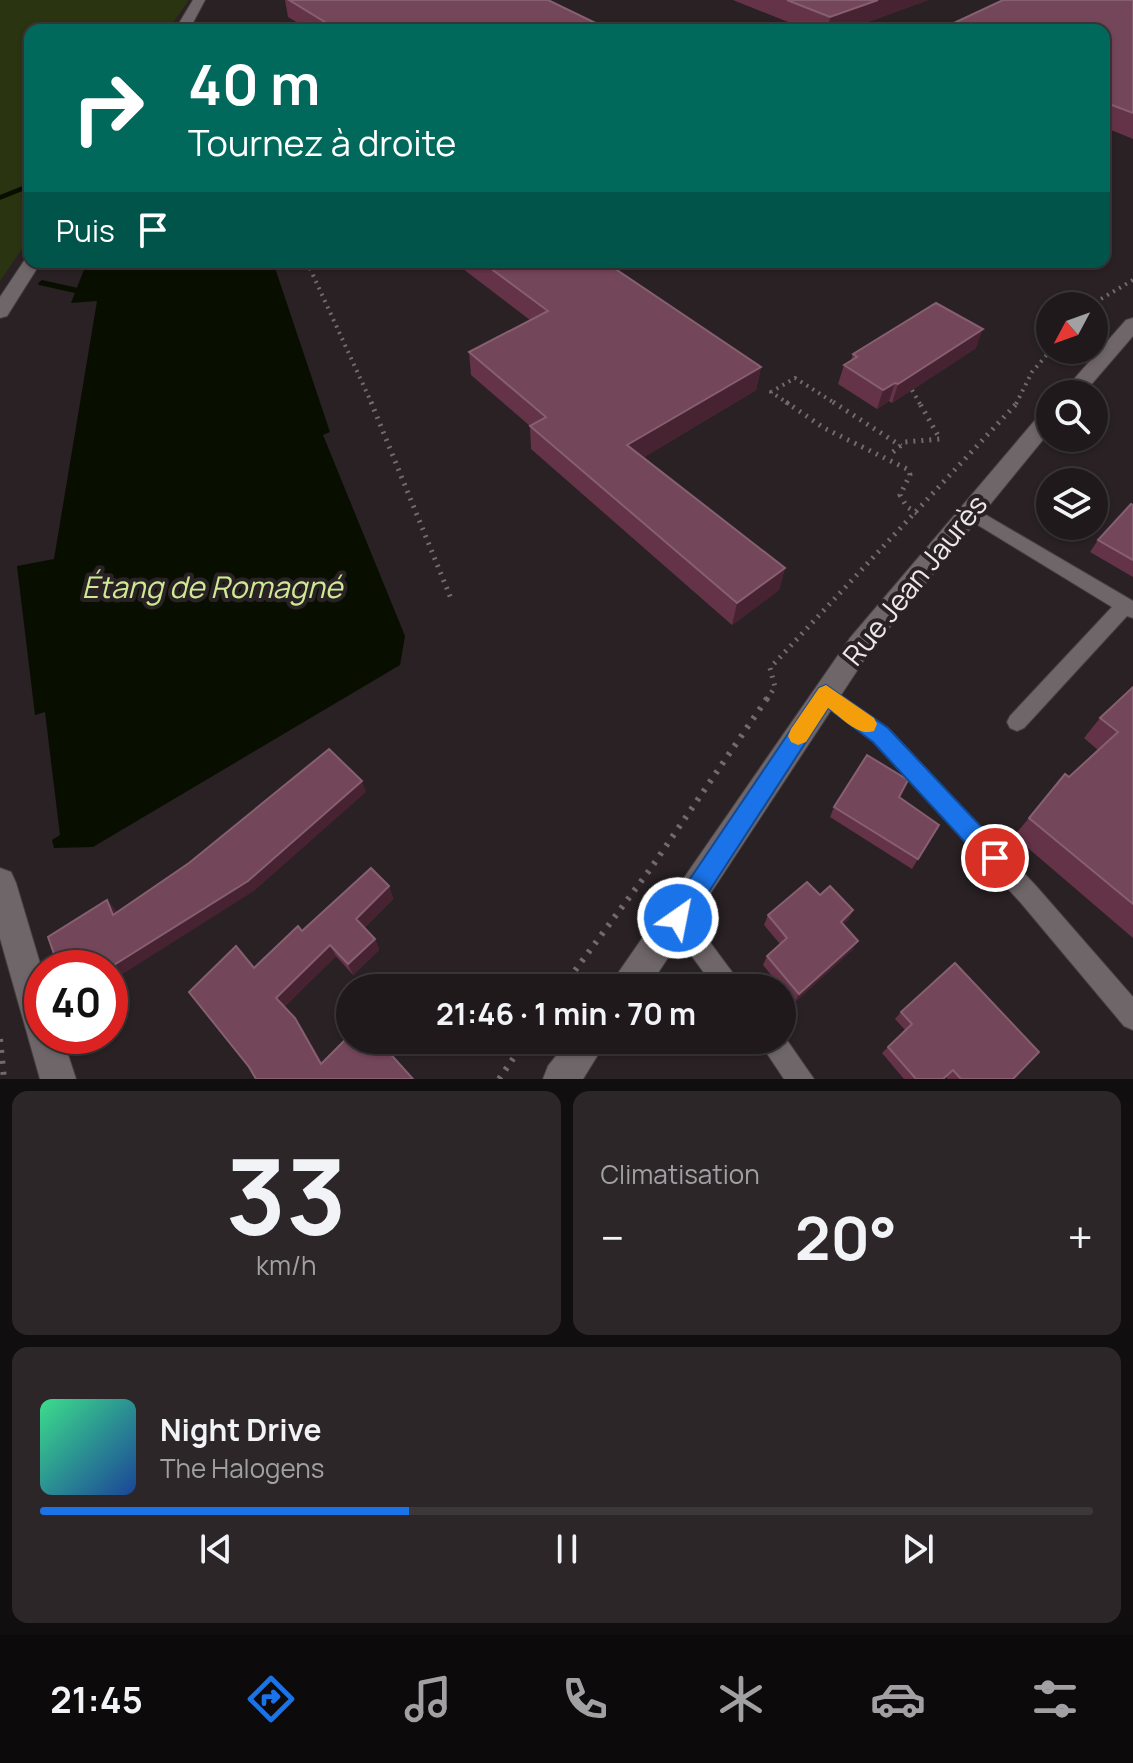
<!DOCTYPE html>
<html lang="fr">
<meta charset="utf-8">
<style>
:root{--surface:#1f191b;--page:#2c2628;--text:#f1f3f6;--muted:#a1a0a3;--line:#3c383a;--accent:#1a73e8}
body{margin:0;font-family:Manrope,sans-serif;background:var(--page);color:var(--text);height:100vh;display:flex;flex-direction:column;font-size:30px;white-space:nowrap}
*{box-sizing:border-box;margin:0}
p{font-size:26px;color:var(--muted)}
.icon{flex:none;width:44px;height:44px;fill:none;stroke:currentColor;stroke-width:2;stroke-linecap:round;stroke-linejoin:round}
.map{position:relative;height:1079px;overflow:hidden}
.side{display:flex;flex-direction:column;gap:12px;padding:12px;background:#110e0f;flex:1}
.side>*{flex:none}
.guide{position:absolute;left:24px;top:24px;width:1086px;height:244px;border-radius:16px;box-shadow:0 2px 6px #0004,0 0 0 2px var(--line);background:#00695c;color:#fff;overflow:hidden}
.needle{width:52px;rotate:229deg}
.buttons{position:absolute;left:1036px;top:292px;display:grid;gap:16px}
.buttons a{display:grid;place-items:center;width:72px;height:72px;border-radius:50%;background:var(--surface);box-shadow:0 2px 6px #0004,0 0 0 2px var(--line);font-size:40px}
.speed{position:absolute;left:24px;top:950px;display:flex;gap:16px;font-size:40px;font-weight:700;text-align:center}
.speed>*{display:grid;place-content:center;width:104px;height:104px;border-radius:50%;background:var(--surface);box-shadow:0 2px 6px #0004,0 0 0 2px var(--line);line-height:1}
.speed .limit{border:12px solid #d22;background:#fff;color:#111}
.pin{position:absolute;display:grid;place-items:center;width:68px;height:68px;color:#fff;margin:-34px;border:4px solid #fff;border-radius:50%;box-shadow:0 2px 8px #0007}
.me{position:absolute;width:88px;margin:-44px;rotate:33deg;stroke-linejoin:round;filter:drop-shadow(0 0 6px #0008)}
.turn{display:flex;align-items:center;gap:28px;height:168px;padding:0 32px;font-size:36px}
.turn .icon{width:104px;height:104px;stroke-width:2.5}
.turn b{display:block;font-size:56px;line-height:68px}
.then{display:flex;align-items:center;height:76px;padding:0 32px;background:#0003;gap:16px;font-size:30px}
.big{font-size:60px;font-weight:700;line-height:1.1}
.side .card{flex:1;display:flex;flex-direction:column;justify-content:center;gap:12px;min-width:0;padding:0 28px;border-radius:16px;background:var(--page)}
.side .dial{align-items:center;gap:0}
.dial b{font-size:104px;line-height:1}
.song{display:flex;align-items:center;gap:24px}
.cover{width:96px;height:96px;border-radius:12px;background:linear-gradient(135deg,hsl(150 70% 55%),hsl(220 70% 35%))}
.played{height:8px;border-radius:4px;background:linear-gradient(90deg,var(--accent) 35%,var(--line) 35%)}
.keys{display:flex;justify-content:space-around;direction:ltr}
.heat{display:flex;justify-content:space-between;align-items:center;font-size:44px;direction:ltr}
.side .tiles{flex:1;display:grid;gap:12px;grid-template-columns:1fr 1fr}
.card:last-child{grid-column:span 2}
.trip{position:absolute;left:336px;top:974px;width:460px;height:80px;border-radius:40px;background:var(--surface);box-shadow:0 2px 6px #0004,0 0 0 2px var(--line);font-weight:700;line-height:80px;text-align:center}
.tabs{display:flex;height:128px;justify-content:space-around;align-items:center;background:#0c0a0b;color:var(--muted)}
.tabs .icon{width:56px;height:56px}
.tabs .active{color:var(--accent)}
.tabs b{font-size:36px;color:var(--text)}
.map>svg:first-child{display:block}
.green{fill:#2a3410}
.water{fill:#080f00}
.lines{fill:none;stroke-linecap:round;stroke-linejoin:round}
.stream{fill:#080f00;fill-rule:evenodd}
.service-casing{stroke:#464042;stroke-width:2}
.minor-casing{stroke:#464042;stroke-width:2}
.tertiary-casing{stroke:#464042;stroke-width:2}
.path-far2{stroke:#716b6d;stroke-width:4;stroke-dasharray:2 5;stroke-linecap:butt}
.path-far1{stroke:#716b6d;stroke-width:5;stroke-dasharray:2 6;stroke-linecap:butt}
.path{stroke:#716b6d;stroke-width:6;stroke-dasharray:3 8;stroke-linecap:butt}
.service{fill:#6f6669;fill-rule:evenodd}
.minor{fill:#6f6669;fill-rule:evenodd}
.tertiary{fill:#6f6669;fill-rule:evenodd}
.wall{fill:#653348}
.shaded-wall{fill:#472332}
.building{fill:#744659;stroke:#865f70;stroke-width:2}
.route{fill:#1a73e8;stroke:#114b97;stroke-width:2}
.slow{fill:#f59e0b}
.labels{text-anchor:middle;stroke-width:8;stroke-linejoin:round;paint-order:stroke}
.street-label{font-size:28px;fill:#ece7e9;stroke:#292124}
.water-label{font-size:30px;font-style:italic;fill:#cee994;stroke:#292124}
</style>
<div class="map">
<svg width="1133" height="1079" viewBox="0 0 1133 1079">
<rect width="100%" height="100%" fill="#292124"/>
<polygon class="green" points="0,0 189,0 168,30 30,30 30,237 0,281"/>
<polygon class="water" points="87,262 273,262 330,432 323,435 405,636 400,665 93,847 54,848 52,840 60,835 45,712 35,715 17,566 54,559 97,301 71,303"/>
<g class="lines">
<g class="stream">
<polygon points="30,183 30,188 0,200 0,195"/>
<polygon points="42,280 78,288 79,290 75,293 39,285 38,283"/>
</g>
<defs>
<g id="service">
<polygon points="969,505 1133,601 1133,618 1127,616 1024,728 1017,731 1010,728 1007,722 1010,716 1112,607 963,516 960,511"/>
<polygon points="826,685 888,728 1037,887 1133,997 1133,1030 1124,1026 1021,903 874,742 819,700 816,694 819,688"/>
<polygon points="678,906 686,910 744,988 715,988 670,926 666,918 670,910"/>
<polygon points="782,1033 814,1079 784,1079 758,1040 782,1040"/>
</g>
<g id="minor">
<polygon points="193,0 205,0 189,30 175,30"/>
<polygon points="30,257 30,262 41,262 7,316 0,318 0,297 26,258"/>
<polygon points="0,868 11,872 16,883 42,970 42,1036 62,1036 76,1079 40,1079 0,938"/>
</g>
<g id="tertiary">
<polygon points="1133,318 1133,336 1083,394 1061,394 1126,320"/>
<polygon points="1050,410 1050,431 868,654 648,988 611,988 616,976 850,638 1042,412"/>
<polygon points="569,1040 607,1040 583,1079 543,1079 548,1066"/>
</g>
</defs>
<use href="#service" class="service-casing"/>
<use href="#minor" class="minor-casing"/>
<use href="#tertiary" class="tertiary-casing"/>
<g class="path-far2">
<polyline points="307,262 372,404"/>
<polyline points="1089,306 1133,280"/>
<polyline points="912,390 920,404"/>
<polyline points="789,404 771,392 795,378 836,404"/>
<polyline points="1016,404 1032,372 1051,350"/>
</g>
<g class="path-far1">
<polyline points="371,402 452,601"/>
<polyline points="786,402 824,428 909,470 910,475 900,495 907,507 917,513"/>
<polyline points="833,402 901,446"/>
<polyline points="893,452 905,442 940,439 919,402"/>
<polyline points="767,699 775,687 770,668 1018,402"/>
</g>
<g class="path">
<polyline points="562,988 651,868 768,697"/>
<polyline points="0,1039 4,1079"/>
<polyline points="499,1079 526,1040"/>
</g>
<use href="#service" class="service"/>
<use href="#minor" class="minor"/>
<use href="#tertiary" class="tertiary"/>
</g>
<g class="wall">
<polygon points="285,0 548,0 610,30 310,30 288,17"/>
<polygon points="733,0 928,0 846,30 808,30"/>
<polygon points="1133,0 1133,139 1104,127 1104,30"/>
<polygon points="454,262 605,262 761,367 756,390 644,457 785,568 779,590 732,625 531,449 530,426 471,375 469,352 530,320"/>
<polygon points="976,348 892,403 889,401 877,409 838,384 844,365 851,360 853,354"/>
<polygon points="1133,505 1133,577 1090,552 1098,540"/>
<polygon points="1133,687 1133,938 1014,836 1029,818 1069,777 1098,750 1084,738 1100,718"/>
<polygon points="899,797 918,859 912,869 830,817 834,807"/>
<polygon points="389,886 393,899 364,928 375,939 379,950 353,975 336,956 284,1007 302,1028 322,1063 413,1079 256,1079 254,968 302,931"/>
<polygon points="820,895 853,910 848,920 843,924 858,941 852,950 794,1003 763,965 767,956 780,944 764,925 768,915"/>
<polygon points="901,1012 1013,1079 948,1079 946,1077 943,1079 904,1079 882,1053 905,1030 895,1019"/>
</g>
<g class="shaded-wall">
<polygon points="878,0 928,0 846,30 828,30 830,17"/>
<polygon points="983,329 976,348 892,403 898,384"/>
<polygon points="761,367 756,390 626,468 627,445"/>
<polygon points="895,383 889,401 877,409 883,390"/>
<polygon points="785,568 779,590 732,625 737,603"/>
<polygon points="362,781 366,792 254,891 110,982 110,968"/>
<polygon points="389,886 393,899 361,931 356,919"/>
<polygon points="107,900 116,910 122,925 113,915"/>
<polygon points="853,910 848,920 835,931 841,922"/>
<polygon points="375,939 379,950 353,975 348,964"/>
<polygon points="858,941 852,950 794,1003 799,994"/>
<polygon points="330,945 336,956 283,1008 276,998"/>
<polygon points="295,1018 302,1028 328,1073 321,1064"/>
</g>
<g class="building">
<polygon points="289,0 548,0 610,30 338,30"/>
<polygon points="787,0 878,0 830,17"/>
<polygon points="1003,0 1133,0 1133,113 1104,102 1104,30 939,30"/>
<polygon points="482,262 605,262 761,367 627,445 785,568 737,603 530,426 546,417 469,352 548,311"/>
<polygon points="936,303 983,329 898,384 895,383 883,390 844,365 857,357 853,354"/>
<polygon points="1131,504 1133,505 1133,560 1098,540"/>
<polygon points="1133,687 1133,904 1029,818 1065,774 1069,777 1118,732 1100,718"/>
<polygon points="329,749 362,781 248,881 109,968 59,968 48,937 107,900 113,915 189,863"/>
<polygon points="867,755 908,780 899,797 939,825 918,859 834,807"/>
<polygon points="371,868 389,886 356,919 375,939 348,964 330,945 276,998 295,1018 321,1064 350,1035 350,1040 378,1040 413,1079 256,1079 249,1067 189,992 236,946 254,968 298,926 302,931"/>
<polygon points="807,882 820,895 830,886 853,910 841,922 858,941 799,994 767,956 787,938 768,915"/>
<polygon points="955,963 1039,1052 1013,1079 961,1079 953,1070 943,1079 916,1079 888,1047 912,1024 901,1012"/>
</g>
<polygon class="route" points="826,685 888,728 1003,850 1007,858 1003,866 995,869 987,866 873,742 828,708 686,927 678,931 669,927 666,918 669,910 819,688"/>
<path class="slow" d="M826,685L874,718L877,724L874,731C858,737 841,717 828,708L806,742L798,745L791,742L788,736L791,729L819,688Z"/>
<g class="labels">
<g class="street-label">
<text transform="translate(915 580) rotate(-51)" y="10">Rue Jean Jaurès</text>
</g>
<g class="water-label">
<text x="212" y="598">Étang de Romagné</text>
</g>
</g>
</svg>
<div class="buttons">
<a><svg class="needle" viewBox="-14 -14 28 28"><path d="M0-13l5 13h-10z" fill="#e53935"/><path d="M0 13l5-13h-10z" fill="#a1a0a3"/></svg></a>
<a><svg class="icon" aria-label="search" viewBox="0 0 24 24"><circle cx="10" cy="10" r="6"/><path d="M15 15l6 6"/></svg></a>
<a><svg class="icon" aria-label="layers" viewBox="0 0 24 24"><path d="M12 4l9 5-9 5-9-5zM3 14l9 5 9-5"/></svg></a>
</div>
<div class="speed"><div class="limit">40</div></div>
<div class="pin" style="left:995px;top:858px;background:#d93025"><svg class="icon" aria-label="arrive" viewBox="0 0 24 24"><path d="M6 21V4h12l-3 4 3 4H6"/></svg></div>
<svg class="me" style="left:678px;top:918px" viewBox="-20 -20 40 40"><circle r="17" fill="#1a73e8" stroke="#fff" stroke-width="3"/><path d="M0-11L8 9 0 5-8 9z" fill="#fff"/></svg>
<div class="trip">21:46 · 1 min · 70 m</div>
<div class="guide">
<div class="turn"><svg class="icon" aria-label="right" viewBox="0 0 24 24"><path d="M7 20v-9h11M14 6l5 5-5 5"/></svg><div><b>40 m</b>Tournez à droite</div></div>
<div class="then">Puis<svg class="icon" aria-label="arrive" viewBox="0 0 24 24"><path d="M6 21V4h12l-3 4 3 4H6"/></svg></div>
</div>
</div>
<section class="side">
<div class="tiles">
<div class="card dial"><b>33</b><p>km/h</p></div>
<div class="card"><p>Climatisation</p>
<div class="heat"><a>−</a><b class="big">20°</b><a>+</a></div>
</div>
<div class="card">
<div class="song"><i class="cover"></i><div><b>Night Drive</b><p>The Halogens</p></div></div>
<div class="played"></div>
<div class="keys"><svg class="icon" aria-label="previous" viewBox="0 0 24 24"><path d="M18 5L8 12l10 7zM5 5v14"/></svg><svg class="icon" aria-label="pause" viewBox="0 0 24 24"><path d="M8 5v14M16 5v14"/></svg><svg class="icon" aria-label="next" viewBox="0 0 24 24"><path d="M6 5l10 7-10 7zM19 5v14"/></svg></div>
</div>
</div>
</section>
<nav class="tabs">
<b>21:45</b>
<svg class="icon active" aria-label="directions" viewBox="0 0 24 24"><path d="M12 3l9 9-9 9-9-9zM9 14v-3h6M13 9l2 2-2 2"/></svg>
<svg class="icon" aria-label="music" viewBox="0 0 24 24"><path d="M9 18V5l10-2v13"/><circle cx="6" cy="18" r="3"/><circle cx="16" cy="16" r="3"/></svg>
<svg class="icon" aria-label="phone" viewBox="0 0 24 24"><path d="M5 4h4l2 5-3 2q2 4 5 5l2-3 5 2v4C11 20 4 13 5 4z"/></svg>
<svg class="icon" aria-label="climate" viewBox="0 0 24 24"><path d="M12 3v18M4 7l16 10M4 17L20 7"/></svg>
<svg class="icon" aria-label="car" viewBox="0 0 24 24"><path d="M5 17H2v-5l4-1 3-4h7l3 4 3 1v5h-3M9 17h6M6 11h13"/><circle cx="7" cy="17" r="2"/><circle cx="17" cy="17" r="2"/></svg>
<svg class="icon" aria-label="filters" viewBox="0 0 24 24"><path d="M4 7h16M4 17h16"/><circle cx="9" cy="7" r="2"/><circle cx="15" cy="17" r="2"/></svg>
</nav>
